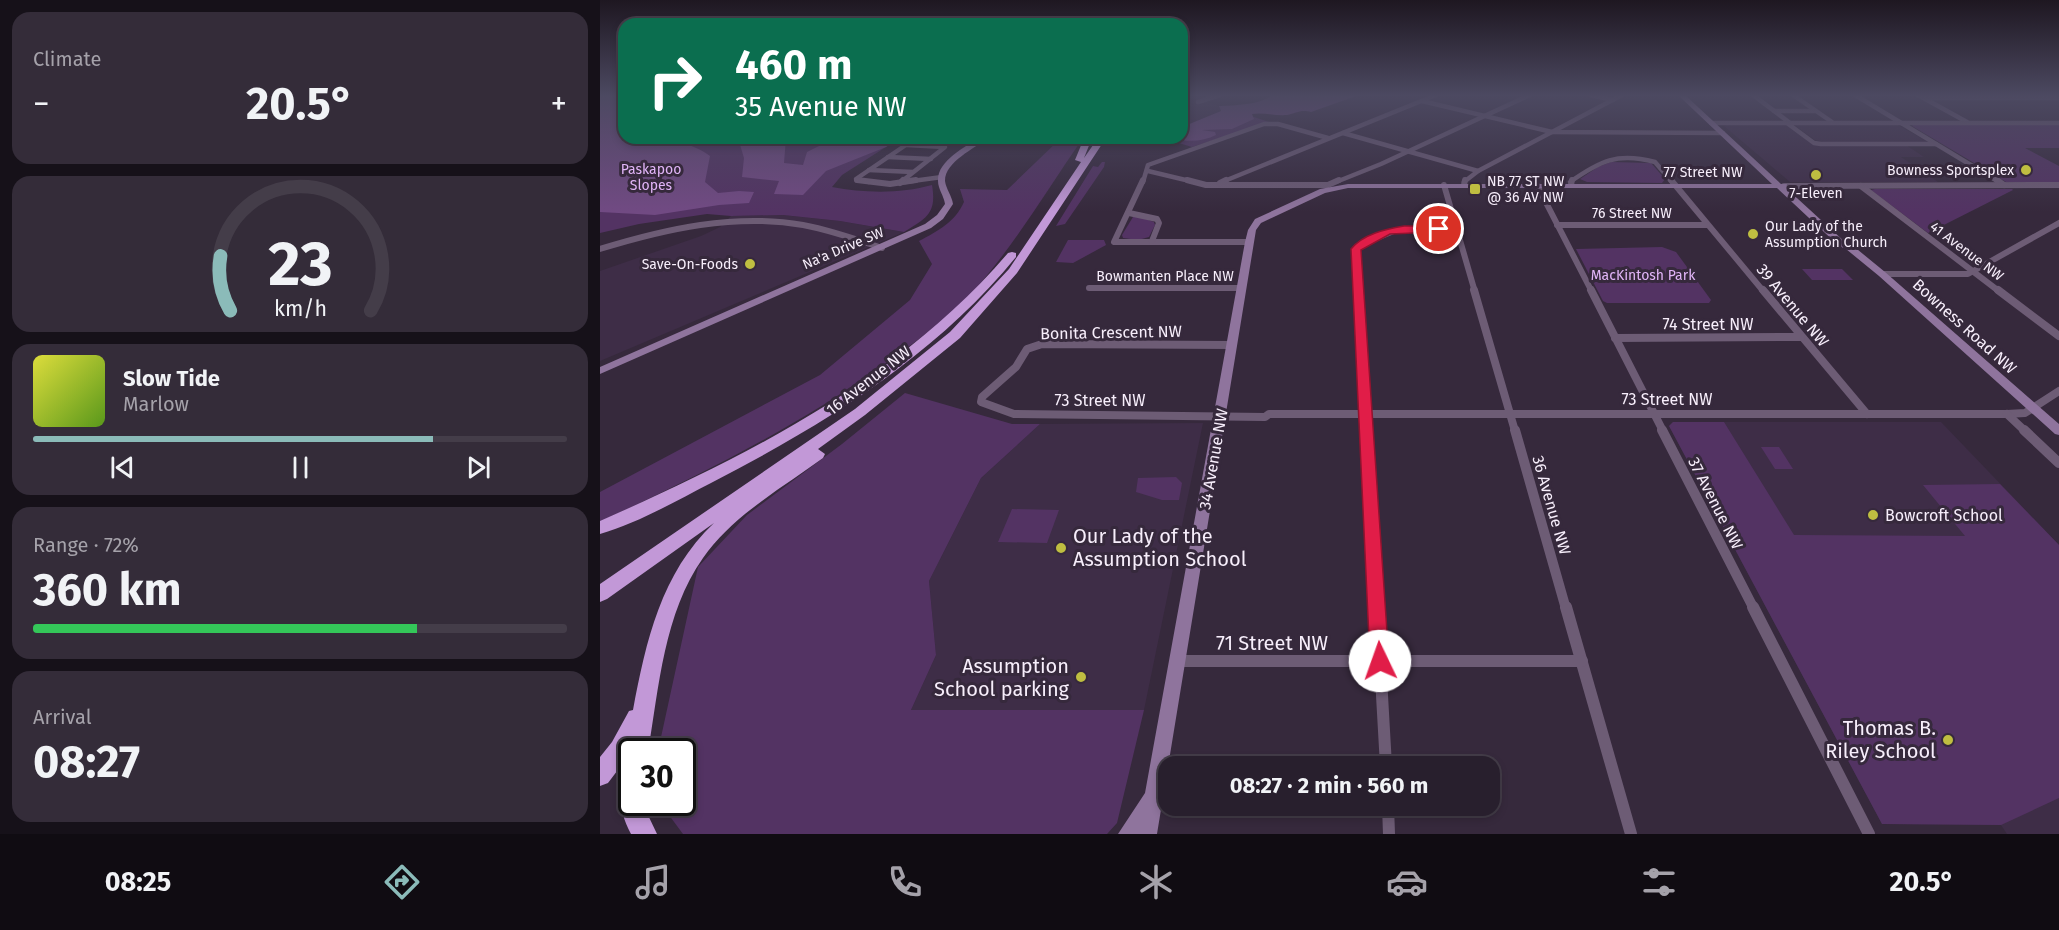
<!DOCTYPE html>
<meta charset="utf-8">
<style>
:root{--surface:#281f2d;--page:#342c39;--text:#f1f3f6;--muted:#a5a2aa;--line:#443d49;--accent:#8bbbb9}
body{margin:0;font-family:"Fira Sans",sans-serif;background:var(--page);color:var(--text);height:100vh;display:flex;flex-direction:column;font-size:22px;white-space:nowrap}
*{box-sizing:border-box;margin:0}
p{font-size:20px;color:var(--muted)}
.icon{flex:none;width:33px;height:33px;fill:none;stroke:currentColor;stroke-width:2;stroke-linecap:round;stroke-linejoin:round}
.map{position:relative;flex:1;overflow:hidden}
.panel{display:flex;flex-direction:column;gap:12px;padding:12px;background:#161119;width:600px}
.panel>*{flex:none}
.hud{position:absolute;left:18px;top:18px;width:570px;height:126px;border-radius:18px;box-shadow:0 3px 9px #0003,0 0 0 2px var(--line);background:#0b6e4f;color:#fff;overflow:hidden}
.speed{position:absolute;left:18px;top:738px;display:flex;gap:12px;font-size:30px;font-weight:700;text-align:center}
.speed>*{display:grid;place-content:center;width:78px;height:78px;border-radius:50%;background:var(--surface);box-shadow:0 3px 9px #0003,0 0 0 2px var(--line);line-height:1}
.speed .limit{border:3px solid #111;border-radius:9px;background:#fff;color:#111}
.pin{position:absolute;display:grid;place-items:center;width:51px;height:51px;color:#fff;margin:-26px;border:3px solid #fff;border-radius:50%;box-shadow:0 2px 6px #0007}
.me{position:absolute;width:66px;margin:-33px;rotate:357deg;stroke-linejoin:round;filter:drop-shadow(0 0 4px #0008)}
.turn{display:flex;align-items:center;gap:21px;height:126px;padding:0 18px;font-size:27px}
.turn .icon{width:78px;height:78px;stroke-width:2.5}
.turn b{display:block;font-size:42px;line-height:51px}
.big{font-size:45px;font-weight:700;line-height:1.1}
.panel .widget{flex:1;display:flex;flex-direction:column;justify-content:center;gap:9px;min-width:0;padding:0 21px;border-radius:18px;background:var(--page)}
.panel .dial{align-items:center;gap:0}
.dial svg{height:156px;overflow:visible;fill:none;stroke:var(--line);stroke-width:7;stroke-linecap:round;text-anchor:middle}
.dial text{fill:var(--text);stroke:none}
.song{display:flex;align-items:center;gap:18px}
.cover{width:72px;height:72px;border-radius:9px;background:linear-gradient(135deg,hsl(60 70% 55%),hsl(90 70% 35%))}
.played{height:6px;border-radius:3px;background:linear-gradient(90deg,var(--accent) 75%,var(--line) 75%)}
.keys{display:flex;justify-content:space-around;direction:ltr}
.heat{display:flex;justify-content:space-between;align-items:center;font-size:33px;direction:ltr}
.charge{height:9px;border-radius:4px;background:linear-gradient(90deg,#34c759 72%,var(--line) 0)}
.trip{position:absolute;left:558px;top:756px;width:342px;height:60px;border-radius:18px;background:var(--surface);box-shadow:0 3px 9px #0003,0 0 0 2px var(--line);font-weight:700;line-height:60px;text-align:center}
.tabs{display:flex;height:96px;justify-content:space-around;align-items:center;background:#100c12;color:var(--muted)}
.tabs .icon{width:42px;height:42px}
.tabs .selected{color:var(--accent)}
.tabs b{font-size:27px;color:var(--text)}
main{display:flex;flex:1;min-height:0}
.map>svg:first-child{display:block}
.built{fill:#3e2d47}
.green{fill:#533363}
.forest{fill:#714a83}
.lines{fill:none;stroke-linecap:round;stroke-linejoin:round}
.street-far4{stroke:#6d5c75;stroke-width:4.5}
.street-far3{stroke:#6d5c75;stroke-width:6}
.street-far2{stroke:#6d5c75;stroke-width:8}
.street-far1{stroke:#6d5c75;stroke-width:10}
.street{stroke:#6d5c75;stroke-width:12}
.secondary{fill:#8f749d;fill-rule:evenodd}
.highway{fill:#c298d7;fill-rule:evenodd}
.route{fill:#e11d48;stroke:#92132f;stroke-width:1.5}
.poi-dot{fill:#bfbe41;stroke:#36293c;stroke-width:2}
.labels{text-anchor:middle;stroke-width:6;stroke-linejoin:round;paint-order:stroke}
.far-park-label{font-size:14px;fill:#e1b5f8;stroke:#36293c}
.far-poi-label{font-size:14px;fill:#f7eefb;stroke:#36293c;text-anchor:end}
.far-street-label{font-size:14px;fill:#f7eefb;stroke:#36293c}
.street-label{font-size:16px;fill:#f7eefb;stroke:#36293c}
.poi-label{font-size:16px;fill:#f7eefb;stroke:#36293c;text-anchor:start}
.near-poi-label{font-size:20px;fill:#f7eefb;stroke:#36293c;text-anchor:end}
.near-street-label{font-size:20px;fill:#f7eefb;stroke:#36293c}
</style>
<main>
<section class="panel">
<div class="widget"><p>Climate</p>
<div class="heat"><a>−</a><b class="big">20.5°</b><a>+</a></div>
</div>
<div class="widget dial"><svg viewBox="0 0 100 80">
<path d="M14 69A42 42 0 1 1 86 69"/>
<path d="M14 69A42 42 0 0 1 9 41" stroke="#8bbbb9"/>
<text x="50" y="56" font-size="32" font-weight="700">23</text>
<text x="50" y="72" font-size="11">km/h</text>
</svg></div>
<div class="widget">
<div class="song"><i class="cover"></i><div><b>Slow Tide</b><p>Marlow</p></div></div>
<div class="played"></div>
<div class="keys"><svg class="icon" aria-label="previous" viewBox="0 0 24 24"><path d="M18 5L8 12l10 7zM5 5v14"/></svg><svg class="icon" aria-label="pause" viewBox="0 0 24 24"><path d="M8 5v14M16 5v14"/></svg><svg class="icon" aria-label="next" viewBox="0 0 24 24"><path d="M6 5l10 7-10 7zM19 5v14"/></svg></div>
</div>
<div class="widget"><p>Range · 72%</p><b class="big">360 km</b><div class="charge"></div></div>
<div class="widget"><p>Arrival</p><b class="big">08:27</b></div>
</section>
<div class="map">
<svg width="1459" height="834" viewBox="0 0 1459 834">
<rect width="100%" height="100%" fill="#36293c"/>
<g class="built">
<polygon points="582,95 620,95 604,101 619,106 621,111 582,127"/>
<polygon points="1193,124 1296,124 1330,143 1223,142 1215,140"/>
<polygon points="1126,125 1188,125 1214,145 1306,145 1324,157 1301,157 1338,182 1190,182 1124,126"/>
<polygon points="183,215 240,221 304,232 0,361 0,271 101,236 120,227 131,216"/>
<polygon points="1073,422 1341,422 1459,545 1459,834 1407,834 1401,825 1282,824 1069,426"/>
<polygon points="603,423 544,710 311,710 336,655 329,581 381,478 440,424"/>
</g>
<g class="green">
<path d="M0,95H24V138H300L242,175L232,187C264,193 300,194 332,185C337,214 326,218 304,232L240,221L183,215L131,216L107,214L39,224L0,233Z"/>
<polygon points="648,115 669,122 592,147 572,141"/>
<polygon points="1314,124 1459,125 1459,148 1425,148 1459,166 1459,182 1406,182 1312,126"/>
<path d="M461,138H483C453,181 425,228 392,269C363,307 322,338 283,365C195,428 98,476 0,522V492L220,375L310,300L332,264L319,241C338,231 355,222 364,202L360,189L407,190Z"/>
<polygon points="502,162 505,162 504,167 465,224 456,226 493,166 498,167"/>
<polygon points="1011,162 1051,163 1065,179 1062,183 987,182 980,179 998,167"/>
<polygon points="1275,189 1412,189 1413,190 1328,233 1271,190"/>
<polygon points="533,217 540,217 554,222 555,225 549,237 538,240 523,238 522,235"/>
<polygon points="468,240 504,240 506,245 473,263 456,262"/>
<polygon points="1062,247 1076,252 1111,300 1109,303 1007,303 1003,301 976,249"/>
<polygon points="1202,269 1242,269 1253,280 1212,280"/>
<polygon points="305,393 412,424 440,424 381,478 329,581 336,655 311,710 544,710 517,823 507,834 83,834 60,803 82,802 82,752 58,751 98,567 147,515 242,444"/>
<polygon points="1073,422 1124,422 1194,535 1365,536 1323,485 1400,484 1459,545 1459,798 1401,825 1282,824 1069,426"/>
<polygon points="1161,447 1179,447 1193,469 1175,469"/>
<polygon points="576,477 582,483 579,500 562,500 536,492 538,478"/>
<polygon points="412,509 459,510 447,543 398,542"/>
</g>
<g class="forest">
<path d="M0,95H24V138C53,138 86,138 110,156L105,182L118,193L139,191L154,192L149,203L119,205L55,215L0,212Z"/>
<path d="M673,95H759L711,112C701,109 696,113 687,115C675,116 663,112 652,114L654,119L632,129L602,130L615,132L616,135C604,141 588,143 575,138H582V127L621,111L619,106C637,105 658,105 673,95Z"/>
<polygon points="138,138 186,138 184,163 203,165 207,152 235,138 300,138 286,147 226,171 203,195 174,194 179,181 142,177 144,158"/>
</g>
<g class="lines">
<g class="street-far4">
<polyline points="990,95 1013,100"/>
<polyline points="1153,95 1190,123"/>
<polyline points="1193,95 1232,122"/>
<polyline points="1255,95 1399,182"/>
<polyline points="1318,95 1367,122"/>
<polyline points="1324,98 1459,98"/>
<polyline points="822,101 952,132 1123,133"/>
<polyline points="598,102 620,95"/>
<polyline points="1174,111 1215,111"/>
<polyline points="1111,123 1459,123"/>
<polyline points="1187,123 1214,143 1221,144 1336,144"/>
<polyline points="743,133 878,171"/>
<polyline points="288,157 331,159"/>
<polyline points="269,170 313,172"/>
<polyline points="548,171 594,182"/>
<polyline points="269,182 256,179 316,138"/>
<polyline points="301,182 345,147 306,145"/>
<polyline points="305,182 342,177"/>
<polyline points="543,182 548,165 664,124 678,124 728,138"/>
<polyline points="622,182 836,95"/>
<polyline points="736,182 781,164 930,95"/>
<polyline points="864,182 878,171 1022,95"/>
<path d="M970,182C1000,161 1017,152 1055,162L1072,182"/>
</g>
<g class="street-far3">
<polyline points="257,180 290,184 316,180"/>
<polyline points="543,180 514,242 649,242"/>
<polyline points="587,180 606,185 728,185 739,180"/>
<polyline points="1071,180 1164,292"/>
<polyline points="1397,180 1404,185"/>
<polyline points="300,183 303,180"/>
<polyline points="620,183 626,180"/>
<polyline points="844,185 875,292"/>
<polyline points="864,185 865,180"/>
<polyline points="937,185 992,292"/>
<polyline points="971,185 972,180"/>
<polyline points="1184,186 1459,185"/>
<polyline points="1261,186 1400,292"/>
<polyline points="529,213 557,219 559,223 552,241"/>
<polyline points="957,225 1107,225"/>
<path d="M0,249C65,229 135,213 203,225C230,230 256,239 282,248"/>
<polyline points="1282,274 1368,274 1459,223"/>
<polyline points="489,288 642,288"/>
<polyline points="758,292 756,250 760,245 796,230 856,229"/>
</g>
<g class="street-far2">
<polyline points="758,290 767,431"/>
<polyline points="874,290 915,431"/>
<polyline points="991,290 1063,431"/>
<polyline points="1163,290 1267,414"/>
<polyline points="1398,290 1459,336"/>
<polyline points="1015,338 1201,337"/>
<polyline points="632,345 442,344 427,349 416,367 382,397 381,402 414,414 665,417 669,414 1407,414 1425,413 1459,391"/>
<polyline points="1407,414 1425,431"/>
</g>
<g class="street-far1">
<polyline points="766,430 777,609"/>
<polyline points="915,430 966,609"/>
<polyline points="1062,430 1154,609"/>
<polyline points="1424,430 1459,463"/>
</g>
<g class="street">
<polyline points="777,607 786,766"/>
<polyline points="966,607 1031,834"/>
<polyline points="1153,607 1269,834"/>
<polyline points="578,661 982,661"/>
<polyline points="788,806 789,834"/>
</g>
<g class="secondary">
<polygon points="1078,95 1085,95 1181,184 1187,184 1186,188 1245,242 1252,245 1285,272 1459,424 1459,435 1455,434 1279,276 1246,249 1239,246 1177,188 748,188 725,193 661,223 656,230 557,834 518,834 545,793 645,242 648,230 655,219 720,189 748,184 1172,184"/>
<path d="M379,138H387C375,149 345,161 345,181C346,189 352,196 353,204L343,219L331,228L0,374V367L325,224L337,215L345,204C344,196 338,189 338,181C337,161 365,147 379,138Z"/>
</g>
<g class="highway">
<path d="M484,138H492L484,158L498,138H506L417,273L360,338L265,415L218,449L225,454L223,458C182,488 132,516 103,558C64,613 59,687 48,752H32V761L27,758L8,783L0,786V757L12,742L29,711L33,710C46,641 61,573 114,523L7,599L0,602V584L255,409L350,332L409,269L481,162L475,160Z"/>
<path d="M412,252L416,253V257C334,357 225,424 111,483C76,501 38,523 0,534V521C149,455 300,379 408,253Z"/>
<path d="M32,791V802H46L47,813L57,834H31C24,820 19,809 25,794Z"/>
</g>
</g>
<linearGradient id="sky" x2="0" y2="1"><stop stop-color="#1e1721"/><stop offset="0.45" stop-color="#4c4961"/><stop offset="1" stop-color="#4c4961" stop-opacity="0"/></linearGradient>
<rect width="1459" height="212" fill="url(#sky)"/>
<path class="route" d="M804,226H839L844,229L839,232L790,234L761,250L789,661L786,667L780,669L773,667L770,661L751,249C763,234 786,229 804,226Z"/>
<g class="poi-dot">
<circle cx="1426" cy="170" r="6"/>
<circle cx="1216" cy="175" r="6"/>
<rect x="869" y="183" width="12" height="12" rx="3"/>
<circle cx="1153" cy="234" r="6"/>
<circle cx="150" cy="264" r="6"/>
<circle cx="1273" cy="515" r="6"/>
<circle cx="461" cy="548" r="6"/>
<circle cx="481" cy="677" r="6"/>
<circle cx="1348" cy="740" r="6"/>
</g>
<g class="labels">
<g class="far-park-label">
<text x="51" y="174">Paskapoo<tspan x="51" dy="16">Slopes</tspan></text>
<text x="1043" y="280">MacKintosh Park</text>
</g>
<g class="far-poi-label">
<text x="1414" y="175">Bowness Sportsplex</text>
<text x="887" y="186" text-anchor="start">NB 77 ST NW<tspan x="887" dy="16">@ 36 AV NW</tspan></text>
<text x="1216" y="198" text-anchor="middle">7-Eleven</text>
<text x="1165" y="231" text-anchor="start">Our Lady of the<tspan x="1165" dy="16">Assumption Church</tspan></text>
<text x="138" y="269">Save-On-Foods</text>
</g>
<g class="far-street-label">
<text x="1103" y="177">77 Street NW</text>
<text x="1032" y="218">76 Street NW</text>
<text transform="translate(243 248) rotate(-23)" y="5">Na'a Drive SW</text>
<text transform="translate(1367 251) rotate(37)" y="5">41 Avenue NW</text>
<text x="565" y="281">Bowmanten Place NW</text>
</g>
<g class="street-label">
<text transform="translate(1193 305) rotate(50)" y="6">39 Avenue NW</text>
<text x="1108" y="330">74 Street NW</text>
<text transform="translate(1365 326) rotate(42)" y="6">Bowness Road NW</text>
<text transform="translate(511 332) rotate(-1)" y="6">Bonita Crescent NW</text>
<text transform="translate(268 380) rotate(-38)" y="6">16 Avenue NW</text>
<text x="1067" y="405">73 Street NW</text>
<text x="500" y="406">73 Street NW</text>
<text transform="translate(613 459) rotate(-80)" y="6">34 Avenue NW</text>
<text transform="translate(1116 503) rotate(63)" y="6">37 Avenue NW</text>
<text transform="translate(952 505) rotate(74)" y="6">36 Avenue NW</text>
</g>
<g class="poi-label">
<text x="1285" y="521">Bowcroft School</text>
</g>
<g class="near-poi-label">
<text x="473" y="543" text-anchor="start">Our Lady of the<tspan x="473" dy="23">Assumption School</tspan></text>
<text x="469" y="673">Assumption<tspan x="469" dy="23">School parking</tspan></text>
<text x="1336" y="735">Thomas B.<tspan x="1336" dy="23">Riley School</tspan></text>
</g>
<g class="near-street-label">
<text x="672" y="650">71 Street NW</text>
</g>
</g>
</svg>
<div class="speed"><div class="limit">30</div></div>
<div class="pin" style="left:839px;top:229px;background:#d93025"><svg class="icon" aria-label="arrive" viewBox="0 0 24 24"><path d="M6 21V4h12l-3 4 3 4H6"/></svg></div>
<svg class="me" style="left:780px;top:661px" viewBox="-20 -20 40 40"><circle r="19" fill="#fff"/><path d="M0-13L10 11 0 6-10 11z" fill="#e11d48"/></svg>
<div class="trip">08:27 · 2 min · 560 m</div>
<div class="hud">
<div class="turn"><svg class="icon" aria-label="right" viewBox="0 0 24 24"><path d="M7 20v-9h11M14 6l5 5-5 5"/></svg><div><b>460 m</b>35 Avenue NW</div></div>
</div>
</div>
</main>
<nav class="tabs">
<b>08:25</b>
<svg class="icon selected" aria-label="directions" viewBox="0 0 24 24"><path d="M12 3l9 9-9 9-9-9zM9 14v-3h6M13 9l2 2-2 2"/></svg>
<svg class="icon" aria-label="music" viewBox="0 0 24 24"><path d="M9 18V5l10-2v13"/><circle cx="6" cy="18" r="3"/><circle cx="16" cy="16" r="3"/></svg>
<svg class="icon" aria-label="phone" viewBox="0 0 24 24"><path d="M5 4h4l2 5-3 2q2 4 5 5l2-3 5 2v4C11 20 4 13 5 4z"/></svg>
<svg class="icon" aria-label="climate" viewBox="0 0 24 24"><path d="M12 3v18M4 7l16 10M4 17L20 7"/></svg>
<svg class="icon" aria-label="car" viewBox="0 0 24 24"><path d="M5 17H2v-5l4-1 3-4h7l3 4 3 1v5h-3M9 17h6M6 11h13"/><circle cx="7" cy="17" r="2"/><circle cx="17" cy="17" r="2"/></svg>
<svg class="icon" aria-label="filters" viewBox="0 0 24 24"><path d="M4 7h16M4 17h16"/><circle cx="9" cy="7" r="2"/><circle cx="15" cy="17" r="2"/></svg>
<b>20.5°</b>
</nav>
